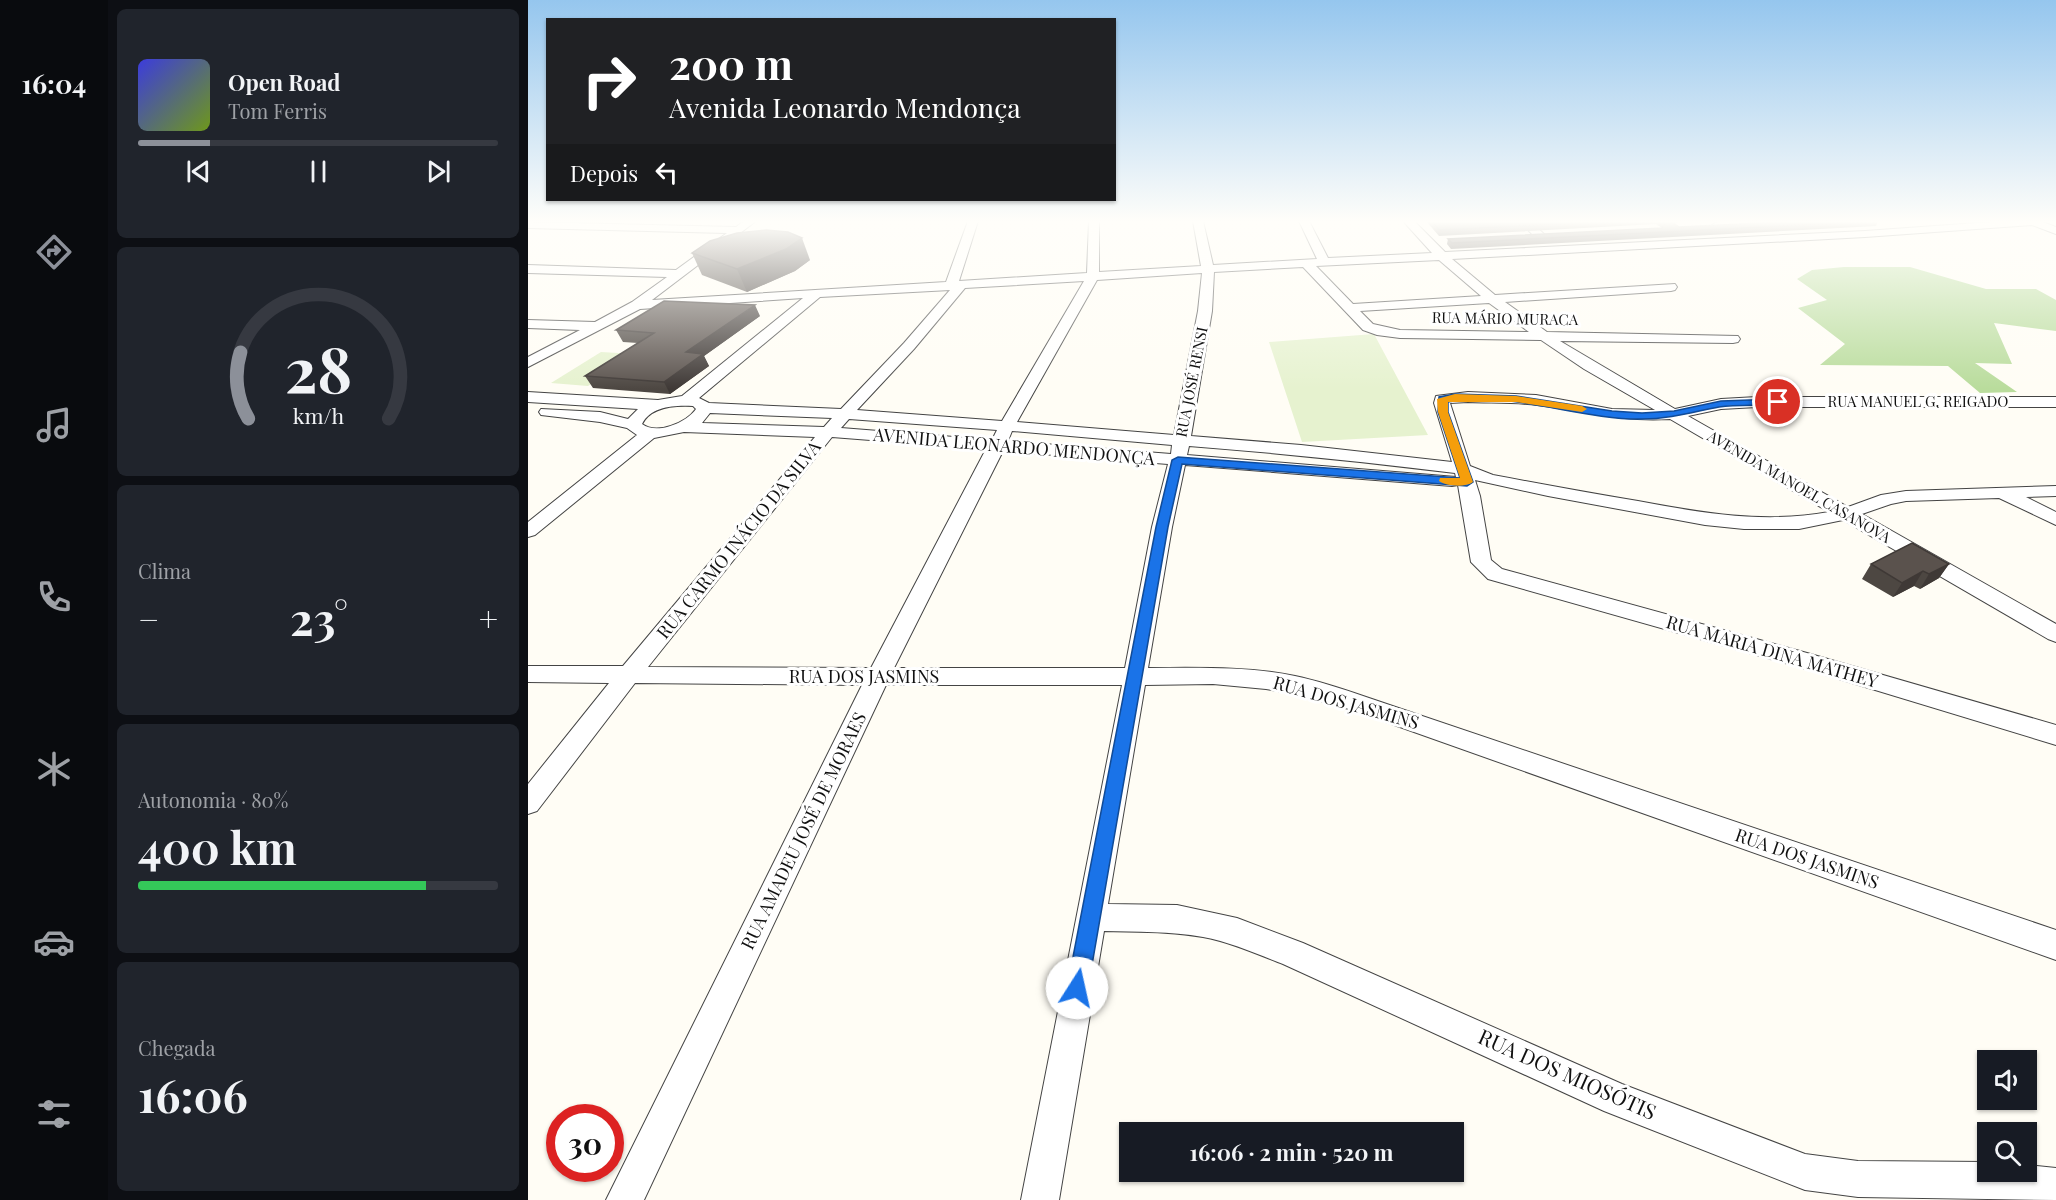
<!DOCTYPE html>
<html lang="pt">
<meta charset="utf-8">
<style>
:root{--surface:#171b24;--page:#20242c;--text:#f1f3f6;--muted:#9ea1a6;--line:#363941;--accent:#8c9099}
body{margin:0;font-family:"Playfair Display",serif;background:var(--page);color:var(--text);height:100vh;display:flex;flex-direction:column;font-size:22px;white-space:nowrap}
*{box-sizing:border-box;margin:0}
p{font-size:20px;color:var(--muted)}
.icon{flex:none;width:33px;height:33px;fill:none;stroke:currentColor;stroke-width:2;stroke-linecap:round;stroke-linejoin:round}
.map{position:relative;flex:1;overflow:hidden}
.details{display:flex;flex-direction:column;gap:9px;padding:9px;background:#0d0f14;width:420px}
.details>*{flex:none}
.hud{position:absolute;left:18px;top:18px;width:570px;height:183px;border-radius:0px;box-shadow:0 2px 4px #0004;background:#202124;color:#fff;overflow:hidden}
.controls{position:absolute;left:1449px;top:1050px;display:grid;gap:12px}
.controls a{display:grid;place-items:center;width:60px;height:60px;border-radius:0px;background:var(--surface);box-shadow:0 2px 4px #0004;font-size:30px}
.speed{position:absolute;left:18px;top:1104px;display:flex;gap:12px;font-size:30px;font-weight:700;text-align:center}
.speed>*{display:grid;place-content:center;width:78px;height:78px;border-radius:50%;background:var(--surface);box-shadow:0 2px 4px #0004;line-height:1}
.speed .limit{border:9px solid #d22;background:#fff;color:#111}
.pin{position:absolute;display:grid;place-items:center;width:51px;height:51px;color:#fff;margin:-26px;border:3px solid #fff;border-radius:50%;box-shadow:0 2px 6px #0007}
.me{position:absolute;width:66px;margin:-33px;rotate:10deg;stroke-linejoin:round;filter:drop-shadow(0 0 4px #0008)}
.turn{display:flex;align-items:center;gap:21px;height:126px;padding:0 24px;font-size:27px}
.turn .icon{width:78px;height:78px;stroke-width:2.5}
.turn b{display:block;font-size:42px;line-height:51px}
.then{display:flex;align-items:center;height:57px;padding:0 24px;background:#0003;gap:12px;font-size:22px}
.big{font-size:45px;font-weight:700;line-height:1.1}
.details .card{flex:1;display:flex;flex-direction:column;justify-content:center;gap:9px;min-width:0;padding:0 21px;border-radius:9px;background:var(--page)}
.details .dial{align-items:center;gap:0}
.dial svg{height:156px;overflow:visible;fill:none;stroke:var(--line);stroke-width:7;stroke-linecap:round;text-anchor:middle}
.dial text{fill:var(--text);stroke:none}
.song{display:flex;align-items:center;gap:18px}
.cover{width:72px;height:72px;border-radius:9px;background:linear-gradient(135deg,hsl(240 70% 55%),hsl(80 70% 35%))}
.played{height:6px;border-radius:3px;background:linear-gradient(90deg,var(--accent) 20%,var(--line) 20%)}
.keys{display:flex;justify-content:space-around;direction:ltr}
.heat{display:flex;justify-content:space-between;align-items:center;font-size:33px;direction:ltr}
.charge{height:9px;border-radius:4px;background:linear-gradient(90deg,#34c759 80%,var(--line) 0)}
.trip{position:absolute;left:591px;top:1122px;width:345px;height:60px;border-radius:0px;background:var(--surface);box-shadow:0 2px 4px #0004;font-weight:700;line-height:60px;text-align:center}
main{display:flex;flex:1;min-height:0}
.tabs{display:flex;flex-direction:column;width:108px;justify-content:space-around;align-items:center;background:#090b0e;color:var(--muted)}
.tabs .icon{width:42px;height:42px}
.tabs .on{color:var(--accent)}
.tabs b{font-size:27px;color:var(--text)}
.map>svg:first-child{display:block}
.forest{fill:#b9dc9c}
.pitch{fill:#e6f2cf}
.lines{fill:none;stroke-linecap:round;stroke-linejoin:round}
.street-casing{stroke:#444;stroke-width:2}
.street{fill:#fff;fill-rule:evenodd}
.wall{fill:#4d4742}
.shaded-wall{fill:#3f3936}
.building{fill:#5a524d;stroke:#3f3936;stroke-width:1.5}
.route{fill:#1a73e8;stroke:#114b97;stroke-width:1.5}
.slow{fill:#f59e0b}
.labels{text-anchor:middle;stroke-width:6;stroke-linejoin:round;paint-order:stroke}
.far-street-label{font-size:15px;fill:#111;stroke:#fff}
.street-label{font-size:18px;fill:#111;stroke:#fff}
.near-street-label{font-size:21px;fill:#111;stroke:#fff}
</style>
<main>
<nav class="tabs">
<b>16:04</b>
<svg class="icon on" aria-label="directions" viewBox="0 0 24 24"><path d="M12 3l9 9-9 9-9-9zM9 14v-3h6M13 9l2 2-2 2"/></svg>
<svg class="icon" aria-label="music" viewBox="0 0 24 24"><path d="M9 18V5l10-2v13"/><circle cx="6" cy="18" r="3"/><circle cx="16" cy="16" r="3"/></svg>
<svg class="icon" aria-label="phone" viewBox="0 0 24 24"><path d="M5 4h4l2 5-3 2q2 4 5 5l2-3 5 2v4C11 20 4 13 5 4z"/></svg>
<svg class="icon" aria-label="climate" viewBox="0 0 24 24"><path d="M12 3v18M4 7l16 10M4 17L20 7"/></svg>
<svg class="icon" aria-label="car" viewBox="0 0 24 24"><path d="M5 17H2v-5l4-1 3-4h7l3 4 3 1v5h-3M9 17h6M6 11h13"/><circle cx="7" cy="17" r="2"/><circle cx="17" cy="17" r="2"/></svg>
<svg class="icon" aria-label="filters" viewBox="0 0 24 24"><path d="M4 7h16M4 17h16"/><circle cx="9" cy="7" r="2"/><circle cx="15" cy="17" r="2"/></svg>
</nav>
<section class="details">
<div class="card">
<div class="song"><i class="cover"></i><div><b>Open Road</b><p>Tom Ferris</p></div></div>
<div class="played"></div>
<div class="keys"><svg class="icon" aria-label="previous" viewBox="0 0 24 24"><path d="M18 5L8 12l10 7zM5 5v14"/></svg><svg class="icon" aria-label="pause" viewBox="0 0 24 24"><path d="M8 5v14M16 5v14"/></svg><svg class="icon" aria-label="next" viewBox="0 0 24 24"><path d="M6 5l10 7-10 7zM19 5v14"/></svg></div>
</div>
<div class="card dial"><svg viewBox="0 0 100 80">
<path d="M14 69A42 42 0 1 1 86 69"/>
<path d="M14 69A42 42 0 0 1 10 35" stroke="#8c9099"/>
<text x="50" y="56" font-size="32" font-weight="700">28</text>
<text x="50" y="72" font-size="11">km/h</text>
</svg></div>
<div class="card"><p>Clima</p>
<div class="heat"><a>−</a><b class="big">23°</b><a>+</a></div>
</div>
<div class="card"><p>Autonomia · 80%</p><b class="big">400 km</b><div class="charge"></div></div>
<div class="card"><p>Chegada</p><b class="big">16:06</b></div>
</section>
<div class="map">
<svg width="1528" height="1200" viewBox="0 0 1528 1200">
<rect width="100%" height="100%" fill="#fffdf5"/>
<polygon class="forest" points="1316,267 1382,267 1458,289 1508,289 1528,300 1528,331 1466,323 1484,364 1447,363 1489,392 1452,393 1420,366 1292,365 1317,344 1270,308 1299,300 1269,279 1284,270"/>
<g class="pitch">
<polygon points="846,334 900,435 774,442 741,342"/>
<polygon points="73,352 108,354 60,386 23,383"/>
</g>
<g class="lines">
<defs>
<g id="street">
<path d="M216,221H228L124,300L418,282L440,221H450L431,281L559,273L561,221H571V272L673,266L665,221H675L685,265L789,259L771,221H781L800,258L904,253L875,221H886L917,252L1337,231L1477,221H1512L1528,227V234L1504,225L1337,237L924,259L967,295L1147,284L1149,287L1147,290L1143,291L977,302L1019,332L1210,336L1212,339L1210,342L1205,343L1032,341L1147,409L1193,399L1229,397H1528V407H1229L1193,409L1160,416L1320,507L1353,495L1378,491L1528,486V496L1498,497L1528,512V525L1471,498L1378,501L1363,504L1334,514L1528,624V642L1520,639L1315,520L1271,529H1216L1177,525L1020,496L947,480L952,496L963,560L974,569L1279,653L1528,725V745L1278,669L960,579L943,562L930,485L924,486L657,465L644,527L620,668C669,668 719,666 767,676C791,681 815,689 838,697L1528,930V960L824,710L769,694L738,689L685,684L617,685L580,904L649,905L709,918L775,943L1094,1084L1277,1154L1330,1161L1460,1162V1172H1498V1165L1528,1168V1200L1330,1197L1277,1190L1076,1111L755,964C729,954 702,942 675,937C642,931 609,932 576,931L531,1200H493L594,685H358L116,1200H78L334,685L107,683L9,811L0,814V784L81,683L0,682V666H95L287,437L156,432L126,438L7,535L0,537V522L109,435L99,428L72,422L13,415L11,412L13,409L72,412L100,419L110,409L0,402V392L130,400L154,396L275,298L112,309L0,367V357L52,330L0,328V320L67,322L104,302L139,277L0,273V265L148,270L199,233L0,228V222L208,227ZM911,260L953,296L825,304L788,266ZM775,267L835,330L849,335L872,338L1013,340L1056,369L1127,410L1084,409L1008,395L940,392L908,396L906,403L924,462L773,445L663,436L684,311L686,272ZM674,273L670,311L646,435L489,422L569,280ZM556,281L474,421L329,410L386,349L437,288ZM422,290L376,343L313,409L181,403L171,398L292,297ZM961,303L1001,332L872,330L845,324L832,311ZM940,402C963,403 987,402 1009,405C1057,411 1091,422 1142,419L1301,512C1236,524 1174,513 1110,501C1062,493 1013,484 965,475L942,466L922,403ZM165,406L168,409C158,423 129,435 114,424C123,406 147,405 165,406ZM182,413L304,418L296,427L174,423ZM321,419L469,430L464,440L313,428ZM484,431L644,445L643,454L480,441ZM304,437L458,449L343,668L120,667ZM661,446C750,453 839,462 927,473L928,477L659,455ZM475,451L640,464L624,527L597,668H366Z"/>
<polygon points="991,221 1002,221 1017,235 1015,237 1007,237"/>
<polygon points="1208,221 1275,221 1270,224 1189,228 1184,225 1189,222"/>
</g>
</defs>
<use href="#street" class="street-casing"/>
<use href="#street" class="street"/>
</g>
<g class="wall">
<polygon points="898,221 1168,221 1149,222 1146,224 1151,227 1350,221 1348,226 923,249 919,244 920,239 1134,228 1128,224 911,236"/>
<polygon points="164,253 282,260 267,271 219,292 174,275"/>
<polygon points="232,316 176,356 181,366 142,394 65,388 57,376 110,343 95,342 88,330"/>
<polygon points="1343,564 1421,564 1411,578 1392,589 1386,586 1365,597 1334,579"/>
</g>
<g class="shaded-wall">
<polygon points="274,238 282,260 267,271 219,292 209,269"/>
<polygon points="227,305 232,316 176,356 181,366 142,394 136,382 158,352"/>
<polygon points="1421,564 1411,578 1392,589 1401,574"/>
<polygon points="1395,571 1386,586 1365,597 1374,583"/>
</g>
<g class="building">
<polygon points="903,221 1088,221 912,230"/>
<polygon points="1133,221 1145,221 1143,222 1151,227 1272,221 1347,221 924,243 920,239 1134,228 1137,223"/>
<polygon points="238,230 260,232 274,238 258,249 209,269 164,253 182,241 209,233"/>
<polygon points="136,301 227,305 158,352 175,354 136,382 57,376 126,333 88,330"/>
<polygon points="1384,543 1421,564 1401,574 1395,571 1374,583 1343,564"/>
</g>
<linearGradient id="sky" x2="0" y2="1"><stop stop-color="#95c6ee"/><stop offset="0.57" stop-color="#fffefa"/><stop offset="1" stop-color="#fffefa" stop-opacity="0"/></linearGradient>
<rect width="1528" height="389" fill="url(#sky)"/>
<path class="route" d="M927,394L988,396L1084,411L1114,413L1146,411L1193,401L1250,399L1255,402L1250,405C1231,406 1210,404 1191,407C1165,412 1141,419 1114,419C1051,420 983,390 920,402V412L945,482L939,486L654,464L640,527L560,988L557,995L549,998L542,995L539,988L628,527L644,460L650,457L932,478L910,412L911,397Z"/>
<path class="slow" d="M927,394L988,396L1054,406L1059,409L1054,412L988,402H920V412L945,482C937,488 918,486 911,481L912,478H932L910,412L909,399Z"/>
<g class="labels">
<g class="far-street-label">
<text transform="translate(977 319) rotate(1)" y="5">RUA MÁRIO MURACA</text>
<text transform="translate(664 382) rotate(-79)" y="5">RUA JOSÉ RENSI</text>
<text x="1390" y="407">RUA MANUEL G. REIGADO</text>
<text transform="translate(1271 487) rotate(30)" y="5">AVENIDA MANOEL CASANOVA</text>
</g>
<g class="street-label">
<text transform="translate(486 447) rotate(5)" y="6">AVENIDA LEONARDO MENDONÇA</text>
<text transform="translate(211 540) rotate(-51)" y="6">RUA CARMO INÁCIO DA SILVA</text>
<text transform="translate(1244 652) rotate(16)" y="6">RUA MARIA DINA MATHEY</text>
<text x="336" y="683">RUA DOS JASMINS</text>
<text transform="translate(818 703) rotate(16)" y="6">RUA DOS JASMINS</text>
<text transform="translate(276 831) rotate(-64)" y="6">RUA AMADEU JOSÉ DE MORAES</text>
<text transform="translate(1279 859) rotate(19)" y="6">RUA DOS JASMINS</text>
</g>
<g class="near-street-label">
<text transform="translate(1039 1075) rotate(24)" y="7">RUA DOS MIOSÓTIS</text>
</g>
</g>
</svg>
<div class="controls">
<a><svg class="icon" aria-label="sound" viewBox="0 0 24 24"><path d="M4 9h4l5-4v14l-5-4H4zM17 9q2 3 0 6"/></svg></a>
<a><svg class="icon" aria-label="search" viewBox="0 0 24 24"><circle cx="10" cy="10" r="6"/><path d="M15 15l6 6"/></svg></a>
</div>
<div class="speed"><div class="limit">30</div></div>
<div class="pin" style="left:1250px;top:402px;background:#d93025"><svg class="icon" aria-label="arrive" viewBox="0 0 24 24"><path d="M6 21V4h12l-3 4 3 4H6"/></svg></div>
<svg class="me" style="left:549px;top:988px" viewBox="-20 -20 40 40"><circle r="19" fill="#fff"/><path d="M0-13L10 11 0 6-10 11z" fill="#1a73e8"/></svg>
<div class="trip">16:06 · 2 min · 520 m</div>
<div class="hud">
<div class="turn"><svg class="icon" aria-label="right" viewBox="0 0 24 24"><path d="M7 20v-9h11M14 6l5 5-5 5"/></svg><div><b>200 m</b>Avenida Leonardo Mendonça</div></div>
<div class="then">Depois<svg class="icon" aria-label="left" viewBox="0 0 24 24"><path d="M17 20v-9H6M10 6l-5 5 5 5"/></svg></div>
</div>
</div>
</main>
